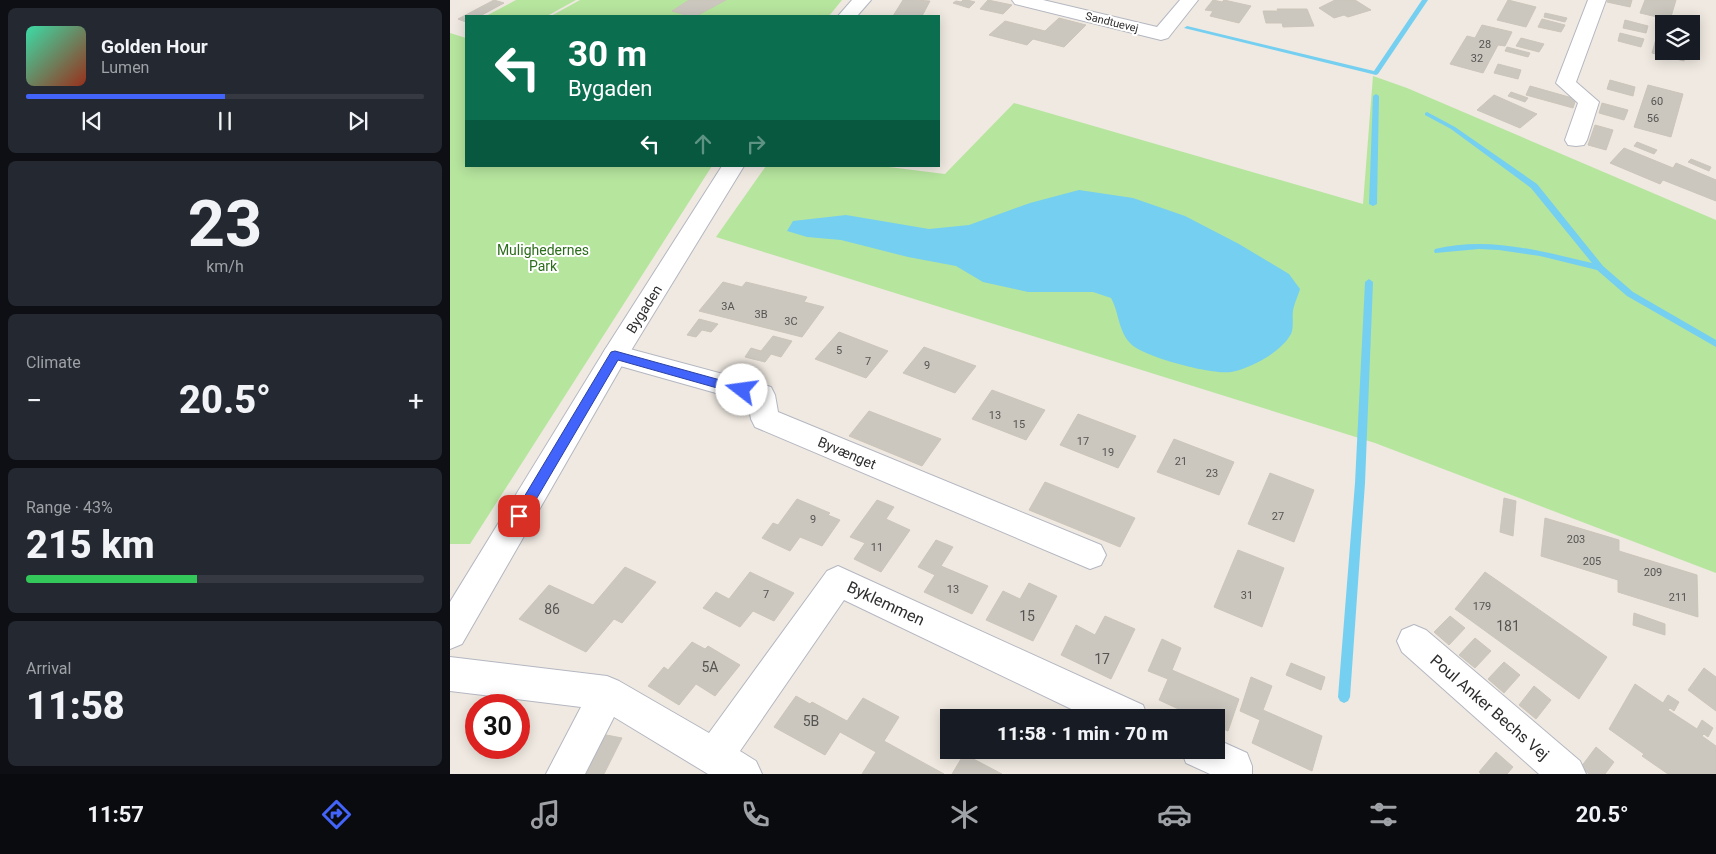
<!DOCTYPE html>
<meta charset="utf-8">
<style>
:root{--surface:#171b24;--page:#242831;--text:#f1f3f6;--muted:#9ea1a6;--line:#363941;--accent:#4264fb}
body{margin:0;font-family:Roboto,sans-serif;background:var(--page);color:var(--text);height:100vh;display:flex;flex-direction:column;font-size:19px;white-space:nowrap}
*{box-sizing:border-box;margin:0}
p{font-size:16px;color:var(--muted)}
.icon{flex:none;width:28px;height:28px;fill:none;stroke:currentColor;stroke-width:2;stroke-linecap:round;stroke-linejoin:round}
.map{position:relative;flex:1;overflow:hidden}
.panel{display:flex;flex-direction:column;gap:8px;padding:8px;background:#0d0f14;width:450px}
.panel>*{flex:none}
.banner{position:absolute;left:15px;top:15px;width:475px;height:152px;border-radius:0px;box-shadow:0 2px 12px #0003;background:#0b6e4f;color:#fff;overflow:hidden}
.tools{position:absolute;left:1205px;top:15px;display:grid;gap:10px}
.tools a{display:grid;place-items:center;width:45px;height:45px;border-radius:0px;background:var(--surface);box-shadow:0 2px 12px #0003;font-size:25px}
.speed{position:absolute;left:15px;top:694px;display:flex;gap:10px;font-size:25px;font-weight:700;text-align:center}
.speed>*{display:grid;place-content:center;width:65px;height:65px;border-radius:50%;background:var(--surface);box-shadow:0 2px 12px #0003;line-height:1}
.speed .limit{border:8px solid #d22;background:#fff;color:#111}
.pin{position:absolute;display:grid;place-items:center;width:42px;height:42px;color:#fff;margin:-21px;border-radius:10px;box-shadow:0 2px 8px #0006}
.me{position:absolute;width:55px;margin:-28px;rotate:285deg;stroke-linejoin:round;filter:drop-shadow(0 0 4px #0008)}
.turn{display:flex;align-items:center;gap:18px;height:105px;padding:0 20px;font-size:22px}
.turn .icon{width:65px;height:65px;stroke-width:2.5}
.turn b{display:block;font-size:35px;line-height:42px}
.lanes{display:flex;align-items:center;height:48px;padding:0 20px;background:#0003;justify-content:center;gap:25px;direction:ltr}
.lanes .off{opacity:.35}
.big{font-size:38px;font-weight:800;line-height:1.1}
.panel .widget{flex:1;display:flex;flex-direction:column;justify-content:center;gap:8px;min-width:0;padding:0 18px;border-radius:8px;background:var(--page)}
.panel .dial{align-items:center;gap:0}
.dial b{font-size:65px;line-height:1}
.song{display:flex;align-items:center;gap:15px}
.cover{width:60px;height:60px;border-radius:8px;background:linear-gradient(135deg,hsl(160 70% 55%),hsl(10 70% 35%))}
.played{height:5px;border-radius:2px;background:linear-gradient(90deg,var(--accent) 50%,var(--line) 50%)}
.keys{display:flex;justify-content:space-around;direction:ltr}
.heat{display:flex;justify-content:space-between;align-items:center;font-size:28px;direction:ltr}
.charge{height:8px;border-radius:4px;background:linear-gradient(90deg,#34c759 43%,var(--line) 0)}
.trip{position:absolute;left:490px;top:709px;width:285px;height:50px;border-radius:0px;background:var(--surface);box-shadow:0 2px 12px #0003;font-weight:800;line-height:50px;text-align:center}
.dock{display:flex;height:80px;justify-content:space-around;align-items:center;background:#090b0e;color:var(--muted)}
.dock .icon{width:35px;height:35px}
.dock .active{color:var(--accent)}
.dock b{font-size:22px;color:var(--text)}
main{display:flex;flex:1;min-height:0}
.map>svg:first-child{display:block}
.green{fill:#b6e59e}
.water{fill:#75cff0}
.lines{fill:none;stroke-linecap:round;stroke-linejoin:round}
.stream{fill:#75cff0;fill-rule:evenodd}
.building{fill:#cbc7bf;stroke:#cbc5ba}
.street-casing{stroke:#b4b7c1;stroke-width:2}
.secondary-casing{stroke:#b4b7c1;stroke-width:2}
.street{fill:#fff;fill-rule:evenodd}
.secondary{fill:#fff;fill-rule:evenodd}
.route{fill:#4264fb;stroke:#2b41a3}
.labels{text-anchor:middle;stroke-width:4;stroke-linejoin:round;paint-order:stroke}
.far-street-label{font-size:11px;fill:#2e2e2e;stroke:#fff}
.number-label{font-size:11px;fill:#555452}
.park-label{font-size:14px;fill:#2c6e1b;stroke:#fff}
.street-label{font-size:14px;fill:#2e2e2e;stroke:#fff}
.near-number-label{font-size:14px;fill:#555452}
.near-street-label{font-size:16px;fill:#2e2e2e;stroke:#fff}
</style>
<main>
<section class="panel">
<div class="widget">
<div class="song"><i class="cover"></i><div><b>Golden Hour</b><p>Lumen</p></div></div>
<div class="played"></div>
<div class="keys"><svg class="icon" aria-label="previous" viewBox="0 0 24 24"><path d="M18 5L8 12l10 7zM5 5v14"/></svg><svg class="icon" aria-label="pause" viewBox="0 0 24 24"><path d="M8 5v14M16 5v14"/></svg><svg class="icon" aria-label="next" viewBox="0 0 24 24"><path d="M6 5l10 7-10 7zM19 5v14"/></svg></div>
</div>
<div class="widget dial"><b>23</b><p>km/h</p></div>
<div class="widget"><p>Climate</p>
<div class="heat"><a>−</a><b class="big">20.5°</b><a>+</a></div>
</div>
<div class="widget"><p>Range · 43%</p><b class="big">215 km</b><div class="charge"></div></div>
<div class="widget"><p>Arrival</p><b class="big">11:58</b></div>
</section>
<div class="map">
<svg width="1266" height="774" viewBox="0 0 1266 774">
<rect width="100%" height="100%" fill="#efe9e1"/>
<g class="green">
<polygon points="66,0 126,0 97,16 36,16"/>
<polygon points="130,0 392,0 379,16 101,16"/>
<polygon points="0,33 16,38 16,166 262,166 20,544 0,544"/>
<polygon points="923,76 957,88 1266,220 1266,573 925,443 266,237 316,166 431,166 495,174 564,103 913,204"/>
</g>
<path class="water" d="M629,190L683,198L735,216L789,244L839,274L850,289C848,296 844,304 843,311C842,318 844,327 841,334C831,352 802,368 781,372C763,375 692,357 680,343C668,330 669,312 661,298L643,292H578L533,282L506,266L458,257L391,240L357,237L337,231L343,221L396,215L479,229L519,225L580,203Z"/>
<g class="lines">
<g class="stream">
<polygon points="972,0 978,0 928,74 926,75 734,28 737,26 924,71"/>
<polygon points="926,94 929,96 927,204 923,206 919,204 923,96"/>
<path d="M977,112L1005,127L1087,184L1153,266L1183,292L1266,340V347L1177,296L1147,270L1090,256L1049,250L1029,249L985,253L984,251L985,249C1038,236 1091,251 1142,263L1081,188L1001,129L975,115V113Z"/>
<polygon points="919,279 923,282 915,483 900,697 898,701 894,703 890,701 888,697 905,483 915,282"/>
</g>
</g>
<g class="building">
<polygon points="44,0 54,3 30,16 16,16 16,22 8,19"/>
<polygon points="239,0 276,0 246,16 239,16 222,11"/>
<polygon points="453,0 464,0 480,1 472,16 443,16"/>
<polygon points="513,0 517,0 525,2 519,8 503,3 506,1 511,2"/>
<polygon points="538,0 562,5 553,14 530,9"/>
<polygon points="763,0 772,2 774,0 801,6 789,23 760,16 763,11 755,10"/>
<polygon points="885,0 905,0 921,10 898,17 894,15 884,18 869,8"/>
<polygon points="1058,0 1086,7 1076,27 1047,20"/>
<polygon points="1158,0 1182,0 1180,7 1157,2"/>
<polygon points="1195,0 1226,0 1220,20 1190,13"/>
<polygon points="827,9 857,9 864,26 833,27 832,23 816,23 813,11 828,11"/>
<polygon points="1095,13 1117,18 1115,22 1094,17"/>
<polygon points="609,18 636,25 614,47 583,39 577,45 539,35 555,21 595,31"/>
<polygon points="1092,19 1115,25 1111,32 1088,27"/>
<polygon points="1175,20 1198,26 1196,33 1173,28"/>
<polygon points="1032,25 1062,32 1055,46 1048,45 1033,73 1000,64 1017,36 1025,38"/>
<polygon points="1210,25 1214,26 1214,51 1236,51 1234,61 1202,53"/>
<polygon points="1170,33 1194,39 1191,47 1168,41"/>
<polygon points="1071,38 1094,44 1089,52 1066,46"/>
<polygon points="1057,47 1080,53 1078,57 1055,51"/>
<polygon points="1048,64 1071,70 1068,79 1044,73"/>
<polygon points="1160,80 1185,87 1183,96 1157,89"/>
<polygon points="1198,85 1233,94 1221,137 1184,127"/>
<polygon points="1080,86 1126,99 1123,108 1076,95"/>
<polygon points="1061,92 1078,98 1075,102 1058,96"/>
<polygon points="1044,95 1087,114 1070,128 1027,110"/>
<polygon points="1152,103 1178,110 1174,120 1149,113"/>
<polygon points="1145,125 1163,130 1156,150 1138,145"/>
<polygon points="1187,142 1207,150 1204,154 1184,146"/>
<polygon points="1174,148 1223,168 1226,163 1266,180 1266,201 1213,180 1210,184 1160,163"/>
<polygon points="1241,159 1261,167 1259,171 1238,162"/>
<polygon points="273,282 292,287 296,282 357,297 354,302 374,307 352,337 249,311"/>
<polygon points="249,319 268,324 261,332 252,330 246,337 237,335"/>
<polygon points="389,332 438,351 416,378 365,359"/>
<polygon points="323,336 342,341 331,357 321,354 315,362 295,357 301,348 311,351"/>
<polygon points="474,347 526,366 505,393 453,373"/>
<polygon points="542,390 595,410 576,440 522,419"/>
<polygon points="419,411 491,439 472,466 399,436"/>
<polygon points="628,414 686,436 668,468 610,445"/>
<polygon points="724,439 784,462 769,495 707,472"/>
<polygon points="820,473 864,490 844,542 798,524"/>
<polygon points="595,482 685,518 670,547 579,510"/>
<polygon points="1054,498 1066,501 1063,536 1050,532"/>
<polygon points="347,499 380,513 378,515 390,520 372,546 350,537 340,551 312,538 323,523 328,525"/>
<polygon points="427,500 444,507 436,519 460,530 431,572 404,559 415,543 400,537"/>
<polygon points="1095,518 1169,540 1169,551 1247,575 1248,617 1168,592 1168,580 1091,556"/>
<polygon points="486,540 503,547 491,566 538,586 522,614 474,592 485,575 468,567"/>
<polygon points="788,550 834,568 812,627 764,607"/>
<polygon points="175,567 206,582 172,623 164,619 136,652 69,619 99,585 143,605"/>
<polygon points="300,572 344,593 324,621 303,611 290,627 253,608 266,592 279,599"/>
<polygon points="1035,572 1157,657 1129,699 1005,609"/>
<polygon points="579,583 607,596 583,641 536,620 553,591 570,599"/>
<polygon points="1184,613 1215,624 1215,635 1183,625"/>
<polygon points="655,616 685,629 661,679 611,655 626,625 645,635"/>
<polygon points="1000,616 1015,628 999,645 984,632"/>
<polygon points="1025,638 1041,651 1025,668 1009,655"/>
<polygon points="712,639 731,648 722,670 789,699 778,731 766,726 766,718 748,718 709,700 718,679 698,671"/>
<polygon points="242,642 255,649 258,646 290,665 265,696 246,684 229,705 198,686 214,667 218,670"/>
<polygon points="1054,662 1070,675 1054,693 1038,679"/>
<polygon points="841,663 875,677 871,690 836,675"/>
<polygon points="1254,668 1266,677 1266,711 1238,690"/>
<polygon points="801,677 822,686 813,710 872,736 862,771 802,743 810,720 790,711"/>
<polygon points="1185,684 1213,703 1218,695 1229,702 1224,711 1220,708 1218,710 1247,729 1252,720 1263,728 1258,737 1254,734 1252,736 1266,746 1266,774 1218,774 1192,756 1194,754 1159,729"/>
<polygon points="1084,686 1101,700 1086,719 1069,705"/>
<polygon points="346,696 360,704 362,702 397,721 413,698 449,717 434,741 494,774 412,774 426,752 390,732 375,755 324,727"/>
<polygon points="151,734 172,738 154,774 129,774"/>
<polygon points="1146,747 1164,762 1155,774 1139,774 1131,767"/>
<polygon points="1046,752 1063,767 1057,774 1031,774 1029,772"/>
<polygon points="514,754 552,774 502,774"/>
</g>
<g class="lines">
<defs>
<g id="street">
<polygon points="562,0 593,0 707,27 730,0 748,0 718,38 711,40 565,4"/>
<polygon points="1138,0 1156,0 1126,82 1149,102 1137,140 1134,145 1126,146 1118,145 1115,140 1128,103 1106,83"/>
<polygon points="165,345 321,387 325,395 328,412 651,545 656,555 651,565 640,569 305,427 301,419 298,402 156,362 152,355 156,348"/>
<polygon points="388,566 693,705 698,718 640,718 394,600 290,751 306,761 312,774 258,774 164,717 135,774 96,774 131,707 0,691 0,657 157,676 169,681 259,733 377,571"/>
<polygon points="964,625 976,630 1130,761 1136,774 1089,774 952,652 947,641 952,630"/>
<polygon points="766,739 797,753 802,766 802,774 760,774 736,763 731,750 766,750"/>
</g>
<g id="secondary">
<polygon points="402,0 421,0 407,16 388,16"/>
<polygon points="272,166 294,166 174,362 12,644 0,649 0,602 156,348"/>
</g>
</defs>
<use href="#street" class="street-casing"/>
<use href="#secondary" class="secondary-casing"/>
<use href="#street" class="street"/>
<use href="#secondary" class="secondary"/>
</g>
<polygon class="route" points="165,351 292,386 298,390 292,395 168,360 74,520 69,521 65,520 63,516 65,512 161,352"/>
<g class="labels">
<g class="far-street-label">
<text transform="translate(662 22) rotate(14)" y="4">Sandtuevej</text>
</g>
<g class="number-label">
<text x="1035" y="48">28</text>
<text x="1027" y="62">32</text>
<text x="1207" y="105">60</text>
<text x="1203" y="122">56</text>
<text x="278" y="310">3A</text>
<text x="311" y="318">3B</text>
<text x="341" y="325">3C</text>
<text x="389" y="354">5</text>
<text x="418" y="365">7</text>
<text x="477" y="369">9</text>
<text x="545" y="419">13</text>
<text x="569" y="428">15</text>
<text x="633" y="445">17</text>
<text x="658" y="456">19</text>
<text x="731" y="465">21</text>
<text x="762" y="477">23</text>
<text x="828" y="520">27</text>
<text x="363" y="523">9</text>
<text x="1126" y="543">203</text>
<text x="427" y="551">11</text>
<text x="1142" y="565">205</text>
<text x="1203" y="576">209</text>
<text x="503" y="593">13</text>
<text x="316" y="598">7</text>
<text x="797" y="599">31</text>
<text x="1228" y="601">211</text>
<text x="1032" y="610">179</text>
</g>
<g class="park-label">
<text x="93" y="255">Mulighedernes<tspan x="93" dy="16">Park</tspan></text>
</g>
<g class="street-label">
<text transform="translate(194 309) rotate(-58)" y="5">Bygaden</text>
<text transform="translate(397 453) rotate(23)" y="5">Byvænget</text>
</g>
<g class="near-number-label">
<text x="102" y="614">86</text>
<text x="577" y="621">15</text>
<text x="1058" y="631">181</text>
<text x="652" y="664">17</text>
<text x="260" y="672">5A</text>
<text x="361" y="726">5B</text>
</g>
<g class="near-street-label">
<text transform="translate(436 603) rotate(25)" y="6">Byklemmen</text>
<text transform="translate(1040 707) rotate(41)" y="6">Poul Anker Bechs Vej</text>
</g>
</g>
</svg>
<div class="tools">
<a><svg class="icon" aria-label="layers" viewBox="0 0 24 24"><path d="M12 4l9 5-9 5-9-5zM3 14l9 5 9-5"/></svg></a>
</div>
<div class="speed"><div class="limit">30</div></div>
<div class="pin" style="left:69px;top:516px;background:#d93025"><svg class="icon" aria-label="arrive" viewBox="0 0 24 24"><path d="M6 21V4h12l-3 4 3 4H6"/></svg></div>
<svg class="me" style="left:292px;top:390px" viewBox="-20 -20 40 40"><circle r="19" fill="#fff"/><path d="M0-13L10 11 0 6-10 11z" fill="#4264fb"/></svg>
<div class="trip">11:58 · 1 min · 70 m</div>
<div class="banner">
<div class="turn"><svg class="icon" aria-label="left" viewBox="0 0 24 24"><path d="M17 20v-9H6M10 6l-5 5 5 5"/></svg><div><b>30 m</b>Bygaden</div></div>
<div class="lanes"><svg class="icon" aria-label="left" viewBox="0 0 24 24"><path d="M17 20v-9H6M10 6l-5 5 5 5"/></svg><svg class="icon off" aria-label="ahead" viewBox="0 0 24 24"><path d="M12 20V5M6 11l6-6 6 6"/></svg><svg class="icon off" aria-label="right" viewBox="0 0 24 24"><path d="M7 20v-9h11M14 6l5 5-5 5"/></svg></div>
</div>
</div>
</main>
<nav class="dock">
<b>11:57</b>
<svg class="icon active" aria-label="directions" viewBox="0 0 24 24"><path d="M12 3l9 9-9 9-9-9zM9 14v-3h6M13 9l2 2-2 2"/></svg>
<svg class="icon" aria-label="music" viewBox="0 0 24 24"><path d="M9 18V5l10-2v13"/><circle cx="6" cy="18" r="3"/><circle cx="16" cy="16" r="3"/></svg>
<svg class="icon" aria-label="phone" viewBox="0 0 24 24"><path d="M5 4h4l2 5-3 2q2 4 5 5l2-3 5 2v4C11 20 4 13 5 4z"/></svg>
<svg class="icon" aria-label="climate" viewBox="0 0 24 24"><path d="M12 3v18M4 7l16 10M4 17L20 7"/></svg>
<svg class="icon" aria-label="car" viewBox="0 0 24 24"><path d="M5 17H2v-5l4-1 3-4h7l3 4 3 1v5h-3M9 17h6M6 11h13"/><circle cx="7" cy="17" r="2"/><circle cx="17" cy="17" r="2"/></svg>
<svg class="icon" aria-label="filters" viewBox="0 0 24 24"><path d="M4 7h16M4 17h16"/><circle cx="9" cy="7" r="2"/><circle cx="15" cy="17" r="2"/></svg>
<b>20.5°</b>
</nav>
